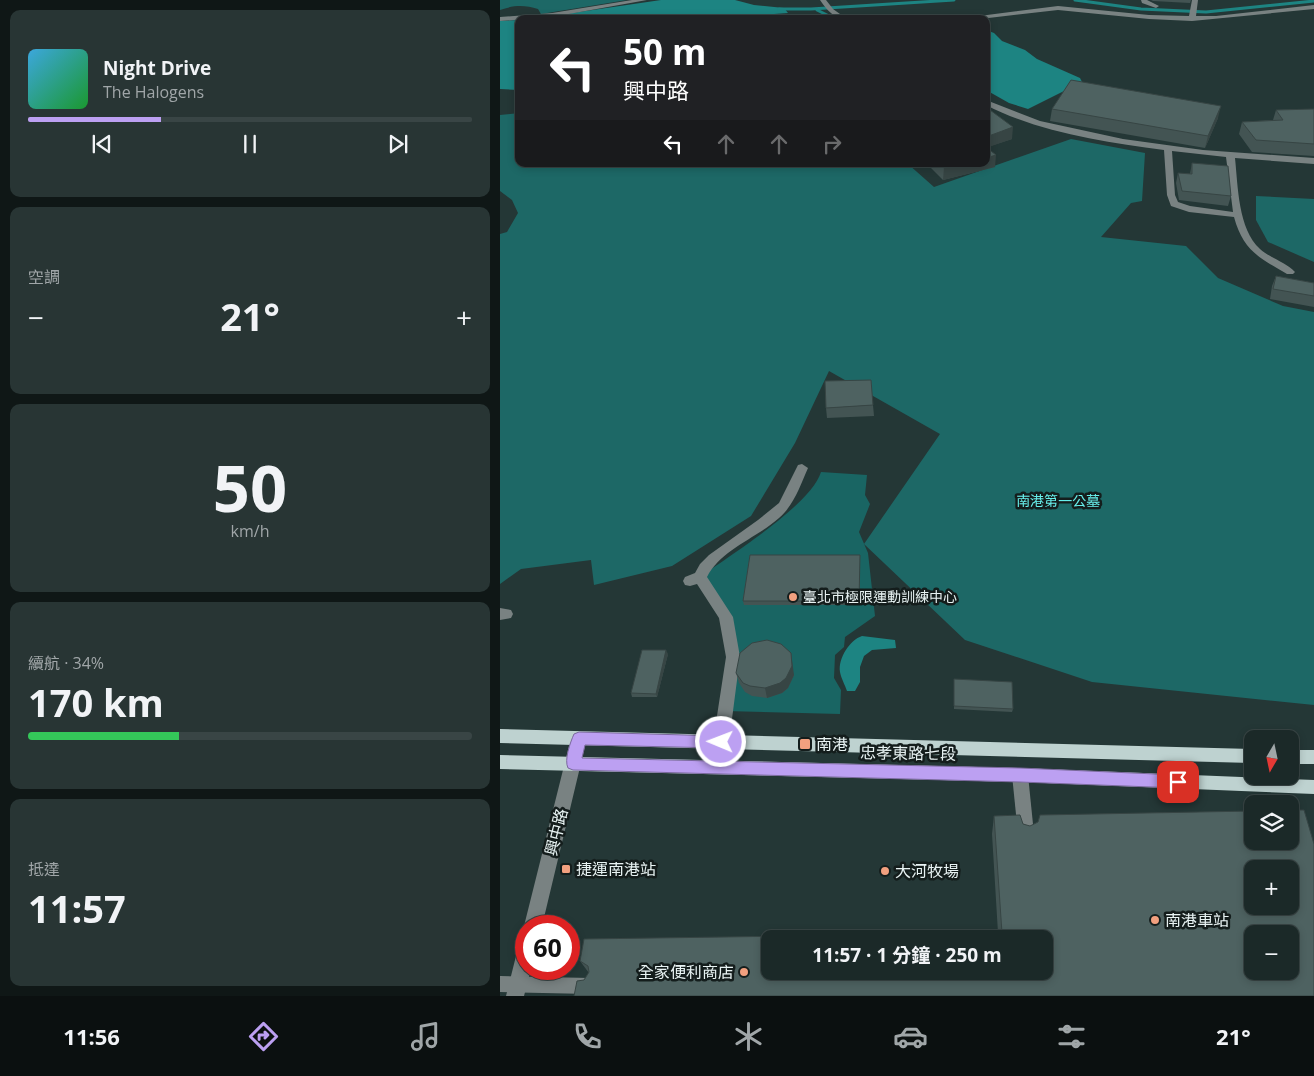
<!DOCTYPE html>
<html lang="zh-TW">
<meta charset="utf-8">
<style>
:root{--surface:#1b2928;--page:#283534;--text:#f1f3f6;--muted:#a0a6a8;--line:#394545;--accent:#bca0f2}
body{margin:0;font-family:"Open Sans","Noto Sans TC",sans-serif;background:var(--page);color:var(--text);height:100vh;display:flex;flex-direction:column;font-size:19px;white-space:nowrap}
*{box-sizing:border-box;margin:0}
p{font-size:16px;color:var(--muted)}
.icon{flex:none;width:28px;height:28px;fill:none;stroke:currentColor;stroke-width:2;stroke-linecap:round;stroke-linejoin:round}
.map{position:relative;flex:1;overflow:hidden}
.details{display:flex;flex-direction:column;gap:10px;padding:10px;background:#0f1716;width:500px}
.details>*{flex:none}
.guide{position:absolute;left:15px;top:15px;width:475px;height:152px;border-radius:10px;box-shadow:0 2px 8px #0003,0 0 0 1px var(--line);background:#202124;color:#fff;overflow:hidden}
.needle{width:32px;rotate:189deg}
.tools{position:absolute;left:744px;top:730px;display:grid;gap:10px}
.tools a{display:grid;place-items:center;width:55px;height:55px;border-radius:10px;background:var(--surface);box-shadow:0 2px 8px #0003,0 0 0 1px var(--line);font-size:25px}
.speed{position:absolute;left:15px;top:915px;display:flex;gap:10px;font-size:25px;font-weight:700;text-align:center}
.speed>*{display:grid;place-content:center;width:65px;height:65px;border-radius:50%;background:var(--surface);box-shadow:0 2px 8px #0003,0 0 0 1px var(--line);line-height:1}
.speed .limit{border:8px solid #d22;background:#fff;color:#111}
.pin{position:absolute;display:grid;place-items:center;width:42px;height:42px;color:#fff;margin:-21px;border-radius:10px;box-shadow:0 2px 8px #0006}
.me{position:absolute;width:55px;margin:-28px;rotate:271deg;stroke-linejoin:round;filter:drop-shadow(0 0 4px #0008)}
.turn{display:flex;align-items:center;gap:18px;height:105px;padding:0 25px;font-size:22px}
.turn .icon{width:65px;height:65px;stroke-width:2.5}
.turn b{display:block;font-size:35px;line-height:42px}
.lanes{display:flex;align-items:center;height:48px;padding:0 25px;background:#0003;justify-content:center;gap:25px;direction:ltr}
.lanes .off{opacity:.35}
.big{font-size:38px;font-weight:700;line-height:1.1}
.details .widget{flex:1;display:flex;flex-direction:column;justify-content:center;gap:8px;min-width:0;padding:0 18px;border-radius:10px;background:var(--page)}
.details .dial{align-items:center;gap:0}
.dial b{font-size:65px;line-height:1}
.song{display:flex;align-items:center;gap:15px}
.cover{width:60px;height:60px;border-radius:8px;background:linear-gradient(135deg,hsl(200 70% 55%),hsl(130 70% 35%))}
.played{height:5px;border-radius:2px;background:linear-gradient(90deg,var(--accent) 30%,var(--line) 30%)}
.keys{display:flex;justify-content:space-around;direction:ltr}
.heat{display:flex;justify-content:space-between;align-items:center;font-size:28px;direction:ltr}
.charge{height:8px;border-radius:4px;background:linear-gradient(90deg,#34c759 34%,var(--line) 0)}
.trip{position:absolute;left:261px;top:930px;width:292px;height:50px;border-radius:10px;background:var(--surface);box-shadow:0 2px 8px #0003,0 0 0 1px var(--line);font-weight:700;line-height:50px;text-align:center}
.dock{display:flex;height:80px;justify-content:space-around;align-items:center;background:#0b1010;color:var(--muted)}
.dock .icon{width:35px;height:35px}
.dock .current{color:var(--accent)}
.dock b{font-size:22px;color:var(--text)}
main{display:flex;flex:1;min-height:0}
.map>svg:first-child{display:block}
.green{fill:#196563}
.forest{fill:#1d6866}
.water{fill:#1d8482}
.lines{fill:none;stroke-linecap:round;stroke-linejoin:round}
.stream{stroke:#1d8482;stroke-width:3}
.minor{fill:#798282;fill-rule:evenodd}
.major{fill:#bed2d0;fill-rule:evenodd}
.minor-bridge{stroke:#798282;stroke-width:16}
.wall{fill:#435453}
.shaded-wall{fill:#374544}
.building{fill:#4e6261;stroke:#374544;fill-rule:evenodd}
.route{fill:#bca0f2;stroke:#7a689d}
.poi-dot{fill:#f2a07f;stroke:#141d1c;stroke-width:2}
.labels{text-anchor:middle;stroke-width:5;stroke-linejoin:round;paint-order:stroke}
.park-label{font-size:14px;fill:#67efeb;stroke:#141d1c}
.poi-label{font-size:14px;fill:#e8f3f3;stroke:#141d1c;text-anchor:start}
.near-poi-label{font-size:16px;fill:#e8f3f3;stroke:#141d1c;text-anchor:start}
.near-street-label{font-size:16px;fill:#e8f3f3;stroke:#141d1c}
</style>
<main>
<section class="details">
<div class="widget">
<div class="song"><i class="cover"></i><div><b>Night Drive</b><p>The Halogens</p></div></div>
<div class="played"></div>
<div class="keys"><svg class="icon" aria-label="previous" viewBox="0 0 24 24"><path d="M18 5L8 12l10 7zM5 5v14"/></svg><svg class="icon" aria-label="pause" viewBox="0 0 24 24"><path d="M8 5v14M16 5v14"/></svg><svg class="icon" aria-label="next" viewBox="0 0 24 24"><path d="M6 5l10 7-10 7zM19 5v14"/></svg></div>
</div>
<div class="widget"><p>空調</p>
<div class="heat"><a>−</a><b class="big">21°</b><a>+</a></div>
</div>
<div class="widget dial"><b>50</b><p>km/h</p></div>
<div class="widget"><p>續航 · 34%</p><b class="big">170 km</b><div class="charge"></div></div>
<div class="widget"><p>抵達</p><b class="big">11:57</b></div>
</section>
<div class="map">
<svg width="814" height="996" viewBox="0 0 814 996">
<rect width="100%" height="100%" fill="#243736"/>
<path class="green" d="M321,472L367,475L365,495L370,504L359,532L368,553L375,616L345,637L344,647L335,655L334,678L341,690L340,714L225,711L233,657L226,617L200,577C229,556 311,505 321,472Z"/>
<g class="forest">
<path d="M0,0H127L41,14L38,9C25,5 14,5 0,10Z"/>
<polygon points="19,113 19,164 408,164 434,187 571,139 645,153 642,201 631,203 601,237 686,246 718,278 783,306 814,312 814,705 592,682 465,640 364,544 440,434 329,371 295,443 251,516 172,566 94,585 91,560 21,569 0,584 0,234 7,232 18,213 12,200 0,191 0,115"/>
<polygon points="756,196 814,199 814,262 768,242 756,220"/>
</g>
<g class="water">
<polygon points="161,0 235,0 254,5 284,8 288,13 274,14 269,19 31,19"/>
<polygon points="19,20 19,90 0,89 0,21"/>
<polygon points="486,30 494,33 502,41 525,50 537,59 580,78 582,82 528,109 509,103 486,90"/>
<path d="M362,636L395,640L396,648L372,650L364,656L360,667V682L355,691H347C345,685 341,678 340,672C338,658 350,640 362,636Z"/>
</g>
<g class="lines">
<g class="stream">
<polyline points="575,0 641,9 706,12 814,1"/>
<polyline points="279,9 311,9 454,0"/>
<polyline points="317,10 335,19"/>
</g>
<g class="minor">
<polygon points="132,0 147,0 52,17 0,21 0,17 52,13"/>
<path d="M320,0H326L333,9L347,19C334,19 327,10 320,0Z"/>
<polygon points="641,0 647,0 659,6 656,8 642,3"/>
<polygon points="692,0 698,0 696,16 716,16 814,5 814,9 692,21 649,19 558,10 480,19 456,19 558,6 649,15 689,16"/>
<path d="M486,100L540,121L623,139L703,150L814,158V164L735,158C738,186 738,229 760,249C770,258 786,262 795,272L793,274H787C759,258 743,250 734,217L689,212L671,206L667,195L664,150C604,142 540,133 486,105ZM672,151L726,157L733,212L690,206L678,202L675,195Z"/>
<path d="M302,464L308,468C300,486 294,505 279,518C257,538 221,549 207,577L233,617L240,657L229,742L226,747L221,749L216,747L213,742L226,657L219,618L197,584L190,586L185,585L183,581L185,577L195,573L200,564L209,555L258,520L279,503L298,465Z"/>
<polygon points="0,608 11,610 13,614 11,618 0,620"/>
<polygon points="79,731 84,733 87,738 42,926 26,926 26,931 24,926 71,738 74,733"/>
<polygon points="520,768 526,770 528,775 534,834 532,840 526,842 520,840 518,834 512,775 514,770"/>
<polygon points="26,943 26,969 31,969 24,996 6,996 17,952 20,946"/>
</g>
<g class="major">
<polygon points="0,729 752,749 752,763 0,743"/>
<rect x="790" y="750" width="24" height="14"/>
<polygon points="0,755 520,768 814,780 814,794 520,782 0,769"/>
</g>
<polyline class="minor-bridge" points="0,984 90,986"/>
</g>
<g class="wall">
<polygon points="651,0 691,0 690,3 653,1"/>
<polygon points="486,107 512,139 487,147 495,167 443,180 427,164 486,164"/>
<polygon points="552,109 718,118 705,148 550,121"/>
<polygon points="814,109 814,156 752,152 739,134 742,122 773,120 776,110"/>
<polygon points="692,163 731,196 728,206 679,200 676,183 678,173 690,174"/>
<polygon points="776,276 814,283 814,307 770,299 772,286"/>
<polygon points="373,405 374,416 327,418 326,408"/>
<polygon points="360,555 359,605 244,605 243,601"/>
<polygon points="168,654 157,697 132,697 131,693"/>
<polygon points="236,673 294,675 288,688 282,693 267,698 252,696 245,692 239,683"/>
<polygon points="454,679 513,709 512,712 454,709"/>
<polygon points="494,816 523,824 814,996 84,980 89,973 80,961 498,933 492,834"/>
</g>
<g class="shaded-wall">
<polygon points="721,106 718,118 705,148 708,136"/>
<polygon points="513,127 512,139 486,148 486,137"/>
<polygon points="496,155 495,167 443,180 444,168 462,164 486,164 486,158"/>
<polygon points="166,650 168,654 157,697 156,694"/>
<polygon points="291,653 294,675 288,688 282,693 267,698 265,688"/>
</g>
<g class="building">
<polygon points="571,80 721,106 708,136 552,109"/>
<polygon points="486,107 513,127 486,137"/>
<polygon points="814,109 814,144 756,140 742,122 783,120 776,110"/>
<polygon points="486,147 496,155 486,158"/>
<polygon points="692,163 728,166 731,196 682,191 678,173 692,174"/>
<polygon points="439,164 462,164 444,168"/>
<polygon points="776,276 814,283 814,296 773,289"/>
<polygon points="371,380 373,405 326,408 325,381"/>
<polygon points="250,555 360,555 359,601 243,601"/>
<polygon points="267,640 281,644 291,653 292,666 286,678 280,683 265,688 250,686 243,683 236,673 240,653 252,643"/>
<polygon points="142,650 166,650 156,694 131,693"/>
<polygon points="454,679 512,682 513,709 454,706"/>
<path d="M790,810H804L814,844V996H74L77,981L84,980L89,972L88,966L80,961L84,939L502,933L494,816L520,815L523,824L530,826L538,822L540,815L752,811V841H790ZM752,869H790V906H752ZM752,934H790V971H752ZM270,939H545V971H270Z"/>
</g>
<path class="route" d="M79,732L221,736L226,738L228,742L226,746L221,748L85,745L82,758L520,768L678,775L683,777L685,782L683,786L678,788L520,782L73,770L68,768C64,760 70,743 74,734Z"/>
<g class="poi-dot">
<circle cx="293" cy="597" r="5"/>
<rect x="299" y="738" width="12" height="12" rx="2.5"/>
<rect x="61" y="864" width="10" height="10" rx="2.5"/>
<circle cx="385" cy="871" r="5"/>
<circle cx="655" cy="920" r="5"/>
<circle cx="244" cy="972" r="5"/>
</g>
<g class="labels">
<g class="park-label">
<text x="558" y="506">南港第一公墓</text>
</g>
<g class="poi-label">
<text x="303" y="602">臺北市極限運動訓練中心</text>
</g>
<g class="near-poi-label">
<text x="316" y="750">南港</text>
<text x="76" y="875">捷運南港站</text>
<text x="395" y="877">大河牧場</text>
<text x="665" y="926">南港車站</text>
<text x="234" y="978" text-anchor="end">全家便利商店</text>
</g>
<g class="near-street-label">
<text transform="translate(408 753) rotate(1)" y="6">忠孝東路七段</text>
<text transform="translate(56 832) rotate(-76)" y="6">興中路</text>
</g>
</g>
</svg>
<div class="tools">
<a><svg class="needle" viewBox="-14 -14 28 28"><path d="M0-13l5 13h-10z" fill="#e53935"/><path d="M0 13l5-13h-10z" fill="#a0a6a8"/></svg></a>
<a><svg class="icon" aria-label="layers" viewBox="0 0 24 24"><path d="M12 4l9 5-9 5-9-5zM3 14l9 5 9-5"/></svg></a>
<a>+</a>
<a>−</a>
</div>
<div class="speed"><div class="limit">60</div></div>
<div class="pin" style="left:678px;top:782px;background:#d93025"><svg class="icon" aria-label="arrive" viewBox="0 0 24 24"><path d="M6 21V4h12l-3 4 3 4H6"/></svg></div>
<svg class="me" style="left:221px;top:742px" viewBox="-20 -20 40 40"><circle r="17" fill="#bca0f2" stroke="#fff" stroke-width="3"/><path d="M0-11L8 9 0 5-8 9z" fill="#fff"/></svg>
<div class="trip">11:57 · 1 分鐘 · 250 m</div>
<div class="guide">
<div class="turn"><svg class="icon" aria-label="left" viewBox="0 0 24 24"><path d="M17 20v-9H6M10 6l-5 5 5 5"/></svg><div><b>50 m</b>興中路</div></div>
<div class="lanes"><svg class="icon" aria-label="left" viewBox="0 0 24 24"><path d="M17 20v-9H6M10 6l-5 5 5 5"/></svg><svg class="icon off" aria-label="ahead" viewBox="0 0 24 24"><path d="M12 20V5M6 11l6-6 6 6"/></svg><svg class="icon off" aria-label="ahead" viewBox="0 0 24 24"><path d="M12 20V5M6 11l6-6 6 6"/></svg><svg class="icon off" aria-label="right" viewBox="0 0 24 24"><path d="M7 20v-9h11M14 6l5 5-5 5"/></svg></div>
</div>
</div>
</main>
<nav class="dock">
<b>11:56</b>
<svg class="icon current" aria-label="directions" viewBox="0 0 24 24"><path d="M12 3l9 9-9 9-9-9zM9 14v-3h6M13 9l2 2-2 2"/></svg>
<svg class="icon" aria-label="music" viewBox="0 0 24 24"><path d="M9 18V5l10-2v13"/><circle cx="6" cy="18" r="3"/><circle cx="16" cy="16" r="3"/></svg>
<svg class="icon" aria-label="phone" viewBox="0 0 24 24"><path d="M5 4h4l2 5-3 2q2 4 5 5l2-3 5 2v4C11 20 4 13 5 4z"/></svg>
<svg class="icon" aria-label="climate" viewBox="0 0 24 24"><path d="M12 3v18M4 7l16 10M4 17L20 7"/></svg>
<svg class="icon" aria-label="car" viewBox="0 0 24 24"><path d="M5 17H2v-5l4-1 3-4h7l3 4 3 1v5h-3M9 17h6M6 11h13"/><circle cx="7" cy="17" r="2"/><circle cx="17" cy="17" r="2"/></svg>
<svg class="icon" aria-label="filters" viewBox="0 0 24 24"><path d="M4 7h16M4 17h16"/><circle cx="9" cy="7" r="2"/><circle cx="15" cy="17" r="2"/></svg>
<b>21°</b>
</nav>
